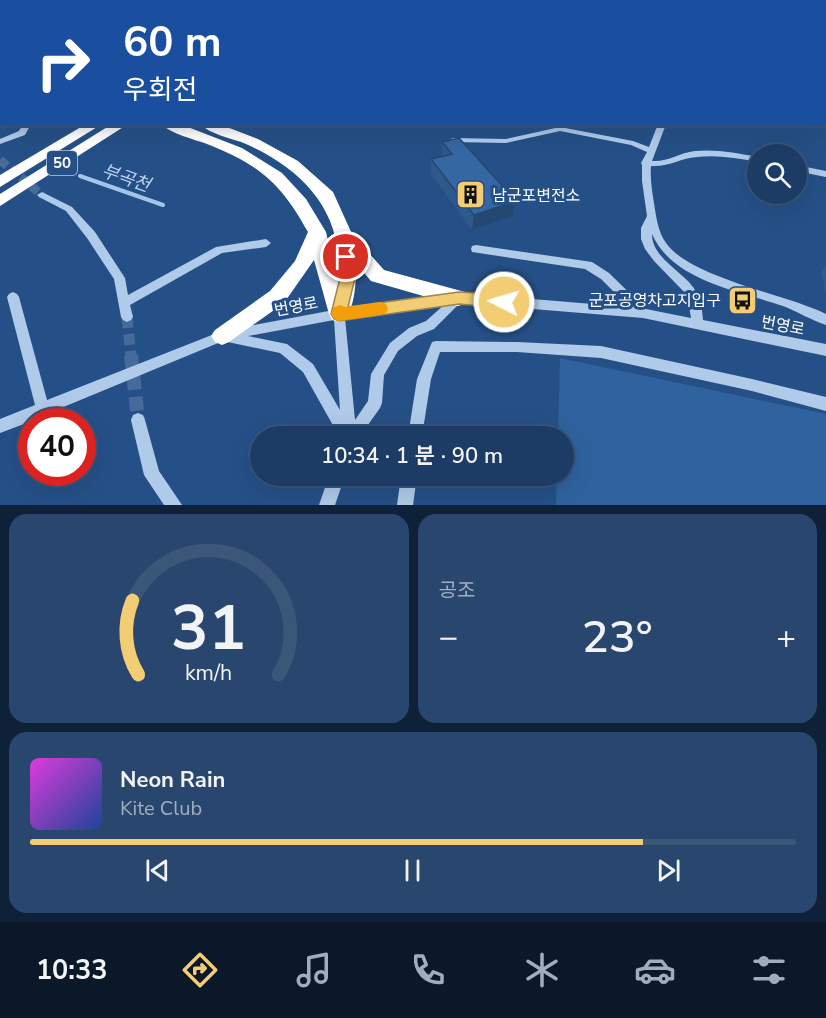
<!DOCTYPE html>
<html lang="ko">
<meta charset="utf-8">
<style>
:root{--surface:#1c3c65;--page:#29476e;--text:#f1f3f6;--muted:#a0adbf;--line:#3a5679;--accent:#f2cd74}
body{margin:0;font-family:"Nunito Sans","Noto Sans KR",sans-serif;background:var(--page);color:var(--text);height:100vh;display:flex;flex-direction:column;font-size:22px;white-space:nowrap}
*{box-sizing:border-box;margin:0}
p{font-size:20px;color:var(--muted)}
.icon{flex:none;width:33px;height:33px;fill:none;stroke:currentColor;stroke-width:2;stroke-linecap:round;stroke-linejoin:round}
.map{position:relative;height:505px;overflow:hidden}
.details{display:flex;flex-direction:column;gap:9px;padding:9px;background:#0f2138;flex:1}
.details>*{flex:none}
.banner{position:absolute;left:0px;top:0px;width:826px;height:126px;box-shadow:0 6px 24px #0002,0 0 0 2px var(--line);background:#1a4fa0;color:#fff;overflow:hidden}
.fabs{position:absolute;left:747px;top:144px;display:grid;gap:12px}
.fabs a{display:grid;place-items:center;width:60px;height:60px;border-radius:50%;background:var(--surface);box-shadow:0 6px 24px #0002,0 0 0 2px var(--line);font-size:30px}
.speed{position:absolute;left:18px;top:408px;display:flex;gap:12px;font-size:30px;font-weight:700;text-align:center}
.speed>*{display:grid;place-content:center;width:78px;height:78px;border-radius:50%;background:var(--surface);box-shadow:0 6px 24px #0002,0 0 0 2px var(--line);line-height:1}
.speed .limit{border:9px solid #d22;background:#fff;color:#111}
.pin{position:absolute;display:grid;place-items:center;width:51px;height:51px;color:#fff;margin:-26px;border:3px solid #fff;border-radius:50%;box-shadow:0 2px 6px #0007}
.me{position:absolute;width:66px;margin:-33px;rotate:275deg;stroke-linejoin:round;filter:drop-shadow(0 0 4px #0008)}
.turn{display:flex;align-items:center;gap:21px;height:126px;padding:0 24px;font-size:27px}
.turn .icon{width:78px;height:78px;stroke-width:2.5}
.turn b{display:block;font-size:42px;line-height:51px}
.big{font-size:45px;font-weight:600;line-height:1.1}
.details .tile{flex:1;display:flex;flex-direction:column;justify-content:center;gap:9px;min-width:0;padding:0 21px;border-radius:18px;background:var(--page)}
.details .dial{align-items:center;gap:0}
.dial svg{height:156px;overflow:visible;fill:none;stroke:var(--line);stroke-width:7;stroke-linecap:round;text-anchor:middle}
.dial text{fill:var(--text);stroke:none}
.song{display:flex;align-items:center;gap:18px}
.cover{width:72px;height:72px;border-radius:9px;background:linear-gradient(135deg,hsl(300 70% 55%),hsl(220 70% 35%))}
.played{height:6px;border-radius:3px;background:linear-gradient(90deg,var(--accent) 80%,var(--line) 80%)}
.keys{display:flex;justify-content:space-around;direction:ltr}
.heat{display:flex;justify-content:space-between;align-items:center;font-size:33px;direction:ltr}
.details .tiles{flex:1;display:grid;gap:9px;grid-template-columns:1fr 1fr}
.tile:last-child{grid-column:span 2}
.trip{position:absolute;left:250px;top:426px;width:324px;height:60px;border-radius:30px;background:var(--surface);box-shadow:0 6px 24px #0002,0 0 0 2px var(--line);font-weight:600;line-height:60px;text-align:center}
.tab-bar{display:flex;height:96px;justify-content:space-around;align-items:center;background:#0b1828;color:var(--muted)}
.tab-bar .icon{width:42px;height:42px}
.tab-bar .on{color:var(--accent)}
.tab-bar b{font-size:27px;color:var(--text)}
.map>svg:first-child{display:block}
.green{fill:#2f629e}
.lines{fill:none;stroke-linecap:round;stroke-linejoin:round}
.stream-far1{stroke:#a4c5e9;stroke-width:3}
.stream{stroke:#a4c5e9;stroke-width:4}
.minor-tunnel-far2{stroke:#466a99;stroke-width:9;stroke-dasharray:9 4.5;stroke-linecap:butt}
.minor-tunnel-far1{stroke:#466a99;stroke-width:11;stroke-dasharray:11 6;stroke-linecap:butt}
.minor-tunnel{stroke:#466a99;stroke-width:14;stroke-dasharray:14 7;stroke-linecap:butt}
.minor{fill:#b0cae9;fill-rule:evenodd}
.highway{fill:#fff;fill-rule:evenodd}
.wall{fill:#2e598c}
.shaded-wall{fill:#254872}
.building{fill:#3567a3;stroke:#254872;stroke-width:1.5}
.route{fill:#f2cd74;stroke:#9d854b;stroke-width:1.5}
.slow{fill:#f59e0b}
.labels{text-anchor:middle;stroke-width:6;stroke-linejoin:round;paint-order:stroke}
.shield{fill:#255087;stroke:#becadb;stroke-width:1.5}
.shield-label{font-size:15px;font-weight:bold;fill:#fff}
.poi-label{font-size:16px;fill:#fff;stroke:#255087;text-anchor:start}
.street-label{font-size:16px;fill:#fff;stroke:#255087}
.water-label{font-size:18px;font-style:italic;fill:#bcd4f0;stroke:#255087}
</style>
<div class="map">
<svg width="826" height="505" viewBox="0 0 826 505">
<rect width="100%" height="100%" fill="#255087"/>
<polygon class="green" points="560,358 826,414 826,505 556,505 557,476 564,476 564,436 558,436"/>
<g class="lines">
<polyline class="stream-far1" points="0,109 2,114"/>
<polyline class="stream" points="80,176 163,205"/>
<polyline class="minor-tunnel-far2" points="0,160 42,195"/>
<polyline class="minor-tunnel-far1" points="127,317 131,356"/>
<polyline class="minor-tunnel" points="131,355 138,420"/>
<g class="minor">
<polygon points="23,124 31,124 25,135 0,144 0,139 19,131"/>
<path d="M658,124H666L652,161C668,162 679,153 695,151C716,149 737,153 758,157V162C737,158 717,155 697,157C680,158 670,167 651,166C650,178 652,191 654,203C656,216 658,232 666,243C691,278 785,294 826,314V325C811,320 798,312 783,306C740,291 672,281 652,234C652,260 686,272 697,293C702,301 702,311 703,320L826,344V356L643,318L460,303L434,329L417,336L398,351L384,375L382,403L380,408L360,436H339L303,372L280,353L223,341L49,413L48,415L0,433V419L35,405L7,297L9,294L13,292L17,294L19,297L47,400L222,331L339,309L458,293L629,307L601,279L585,269L472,252L471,249L472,246L476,245L592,262L609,273L646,309L691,318L687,295L654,261L645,249L641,239V228L647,216L642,181V165L641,163L647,152L631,145L560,131L506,143L453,142L449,140L453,138L506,139L560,127L633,141L649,147ZM444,305L426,321L409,328L390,343L371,374L368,401L355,420L345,318ZM334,320L340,410L313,364L287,344L248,336Z"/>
<polygon points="796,165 826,171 826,177 796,171"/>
<polygon points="42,192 72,207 95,232 125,278 128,295 216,247 266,239 271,243 266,247 222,253 130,305 133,317 131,320 127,322 123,320 121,317 114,279 87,238 66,211 39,197 37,195"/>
<polygon points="436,341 517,342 601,346 752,379 826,397 826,411 752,391 601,358 517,352 440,352 431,379 422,436 408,436 417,379 432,342"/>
<polygon points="138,413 143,415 145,420 159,471 182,505 164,505 144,475 131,420 133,415"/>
<polygon points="329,476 345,476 335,505 319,505"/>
<polygon points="401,476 417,476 413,505 397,505"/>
</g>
<g class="highway">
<polygon points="86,124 102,124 0,187 0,175"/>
<polygon points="112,124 128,124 0,206 0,194"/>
<path d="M161,124H180L242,148L282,173L306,199L326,232L337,280C346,214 303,169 246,144C232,138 211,135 200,124H219L258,139L298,161L333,192L352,234L384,270L465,292L468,298L465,304L458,306L371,281L355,262C357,280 355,303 346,320L339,322L332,320L329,314L314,260L284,303L229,342L222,345L215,342L211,336L215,330L270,291L295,261L308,232C281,183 260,165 207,144C193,139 172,134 161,124Z"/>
</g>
</g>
<g class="wall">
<polygon points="442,142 513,216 472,230 431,174 431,159 442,156"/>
<polygon points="826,266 826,294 821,271"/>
</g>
<polygon class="shaded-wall" points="516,201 513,216 472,230 474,215"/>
<polygon class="building" points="459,138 516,201 474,215 431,159 452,154 442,142"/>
<linearGradient id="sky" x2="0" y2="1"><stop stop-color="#142c4a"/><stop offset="0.48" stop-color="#406496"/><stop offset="1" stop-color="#406496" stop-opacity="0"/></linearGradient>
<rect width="826" height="136" fill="url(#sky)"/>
<polygon class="route" points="346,252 353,257 355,278 348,307 459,292 504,295 509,297 511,302 509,306 504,308 459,304 339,321 334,319 331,314 340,278 339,257"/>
<polygon class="slow" points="380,302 386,304 388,309 386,313 380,315 339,321 334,319 331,314 334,307 340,305 345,307"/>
<defs>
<symbol id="building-square" viewBox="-11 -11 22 22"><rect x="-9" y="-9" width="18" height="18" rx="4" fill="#f2cd74" stroke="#255087"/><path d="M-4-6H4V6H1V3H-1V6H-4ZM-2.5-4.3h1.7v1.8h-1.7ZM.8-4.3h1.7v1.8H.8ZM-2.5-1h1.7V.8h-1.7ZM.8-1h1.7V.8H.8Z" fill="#111"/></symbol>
<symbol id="bus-square" viewBox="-11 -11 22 22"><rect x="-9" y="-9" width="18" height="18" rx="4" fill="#f2cd74" stroke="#255087"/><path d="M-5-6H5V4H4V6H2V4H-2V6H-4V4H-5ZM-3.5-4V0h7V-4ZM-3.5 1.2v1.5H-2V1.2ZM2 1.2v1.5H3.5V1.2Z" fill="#111"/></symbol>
</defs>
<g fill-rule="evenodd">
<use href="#building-square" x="454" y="178" width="33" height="33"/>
<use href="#bus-square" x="726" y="284" width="33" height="33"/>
</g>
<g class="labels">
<rect class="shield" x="47" y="151" width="30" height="24" rx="4.5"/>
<g class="shield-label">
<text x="62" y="168">50</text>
</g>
<g class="poi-label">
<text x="492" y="201">남군포변전소</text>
<text x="721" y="306" text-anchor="end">군포공영차고지입구</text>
</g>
<g class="street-label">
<text transform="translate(296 306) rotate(-11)" y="6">번영로</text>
<text transform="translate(783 325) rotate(11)" y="6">번영로</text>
</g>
<g class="water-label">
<text transform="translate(126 178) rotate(19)" y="6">부곡천</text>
</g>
</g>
</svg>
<div class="fabs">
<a><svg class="icon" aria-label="search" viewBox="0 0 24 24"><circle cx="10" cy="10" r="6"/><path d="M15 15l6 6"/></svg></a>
</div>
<div class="speed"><div class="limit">40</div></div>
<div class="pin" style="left:346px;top:257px;background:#d93025"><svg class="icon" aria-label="arrive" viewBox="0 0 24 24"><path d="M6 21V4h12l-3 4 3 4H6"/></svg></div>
<svg class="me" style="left:504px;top:302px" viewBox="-20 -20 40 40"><circle r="17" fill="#f2cd74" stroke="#fff" stroke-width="3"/><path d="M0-11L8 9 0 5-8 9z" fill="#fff"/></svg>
<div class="trip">10:34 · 1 분 · 90 m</div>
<div class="banner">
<div class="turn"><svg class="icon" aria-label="right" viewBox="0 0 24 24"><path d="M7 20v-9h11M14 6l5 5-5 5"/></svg><div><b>60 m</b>우회전</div></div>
</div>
</div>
<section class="details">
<div class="tiles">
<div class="tile dial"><svg viewBox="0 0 100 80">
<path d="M14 69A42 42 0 1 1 86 69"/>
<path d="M14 69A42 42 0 0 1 11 31" stroke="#f2cd74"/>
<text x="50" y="56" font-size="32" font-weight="700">31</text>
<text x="50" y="72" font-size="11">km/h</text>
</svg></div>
<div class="tile"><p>공조</p>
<div class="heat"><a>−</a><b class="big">23°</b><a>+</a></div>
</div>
<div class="tile">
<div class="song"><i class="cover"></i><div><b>Neon Rain</b><p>Kite Club</p></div></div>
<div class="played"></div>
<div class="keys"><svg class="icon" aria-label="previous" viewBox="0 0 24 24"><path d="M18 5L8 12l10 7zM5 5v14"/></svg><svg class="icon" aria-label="pause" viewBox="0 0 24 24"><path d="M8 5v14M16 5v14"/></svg><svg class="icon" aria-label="next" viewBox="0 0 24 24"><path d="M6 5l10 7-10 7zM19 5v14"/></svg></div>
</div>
</div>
</section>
<nav class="tab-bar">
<b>10:33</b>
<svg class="icon on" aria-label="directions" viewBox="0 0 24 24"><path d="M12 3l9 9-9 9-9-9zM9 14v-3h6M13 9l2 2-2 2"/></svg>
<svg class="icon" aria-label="music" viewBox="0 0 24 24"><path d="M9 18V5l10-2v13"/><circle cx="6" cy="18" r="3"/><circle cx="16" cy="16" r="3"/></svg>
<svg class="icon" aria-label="phone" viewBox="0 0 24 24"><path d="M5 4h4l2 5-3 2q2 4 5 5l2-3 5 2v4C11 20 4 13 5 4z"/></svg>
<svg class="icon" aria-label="climate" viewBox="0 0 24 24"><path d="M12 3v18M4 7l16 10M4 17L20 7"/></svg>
<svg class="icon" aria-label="car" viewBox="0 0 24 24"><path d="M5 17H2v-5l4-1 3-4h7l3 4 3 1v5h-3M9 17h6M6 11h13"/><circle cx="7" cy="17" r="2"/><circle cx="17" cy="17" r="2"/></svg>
<svg class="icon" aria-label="filters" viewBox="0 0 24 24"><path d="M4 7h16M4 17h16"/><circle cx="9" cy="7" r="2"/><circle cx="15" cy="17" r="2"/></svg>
</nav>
